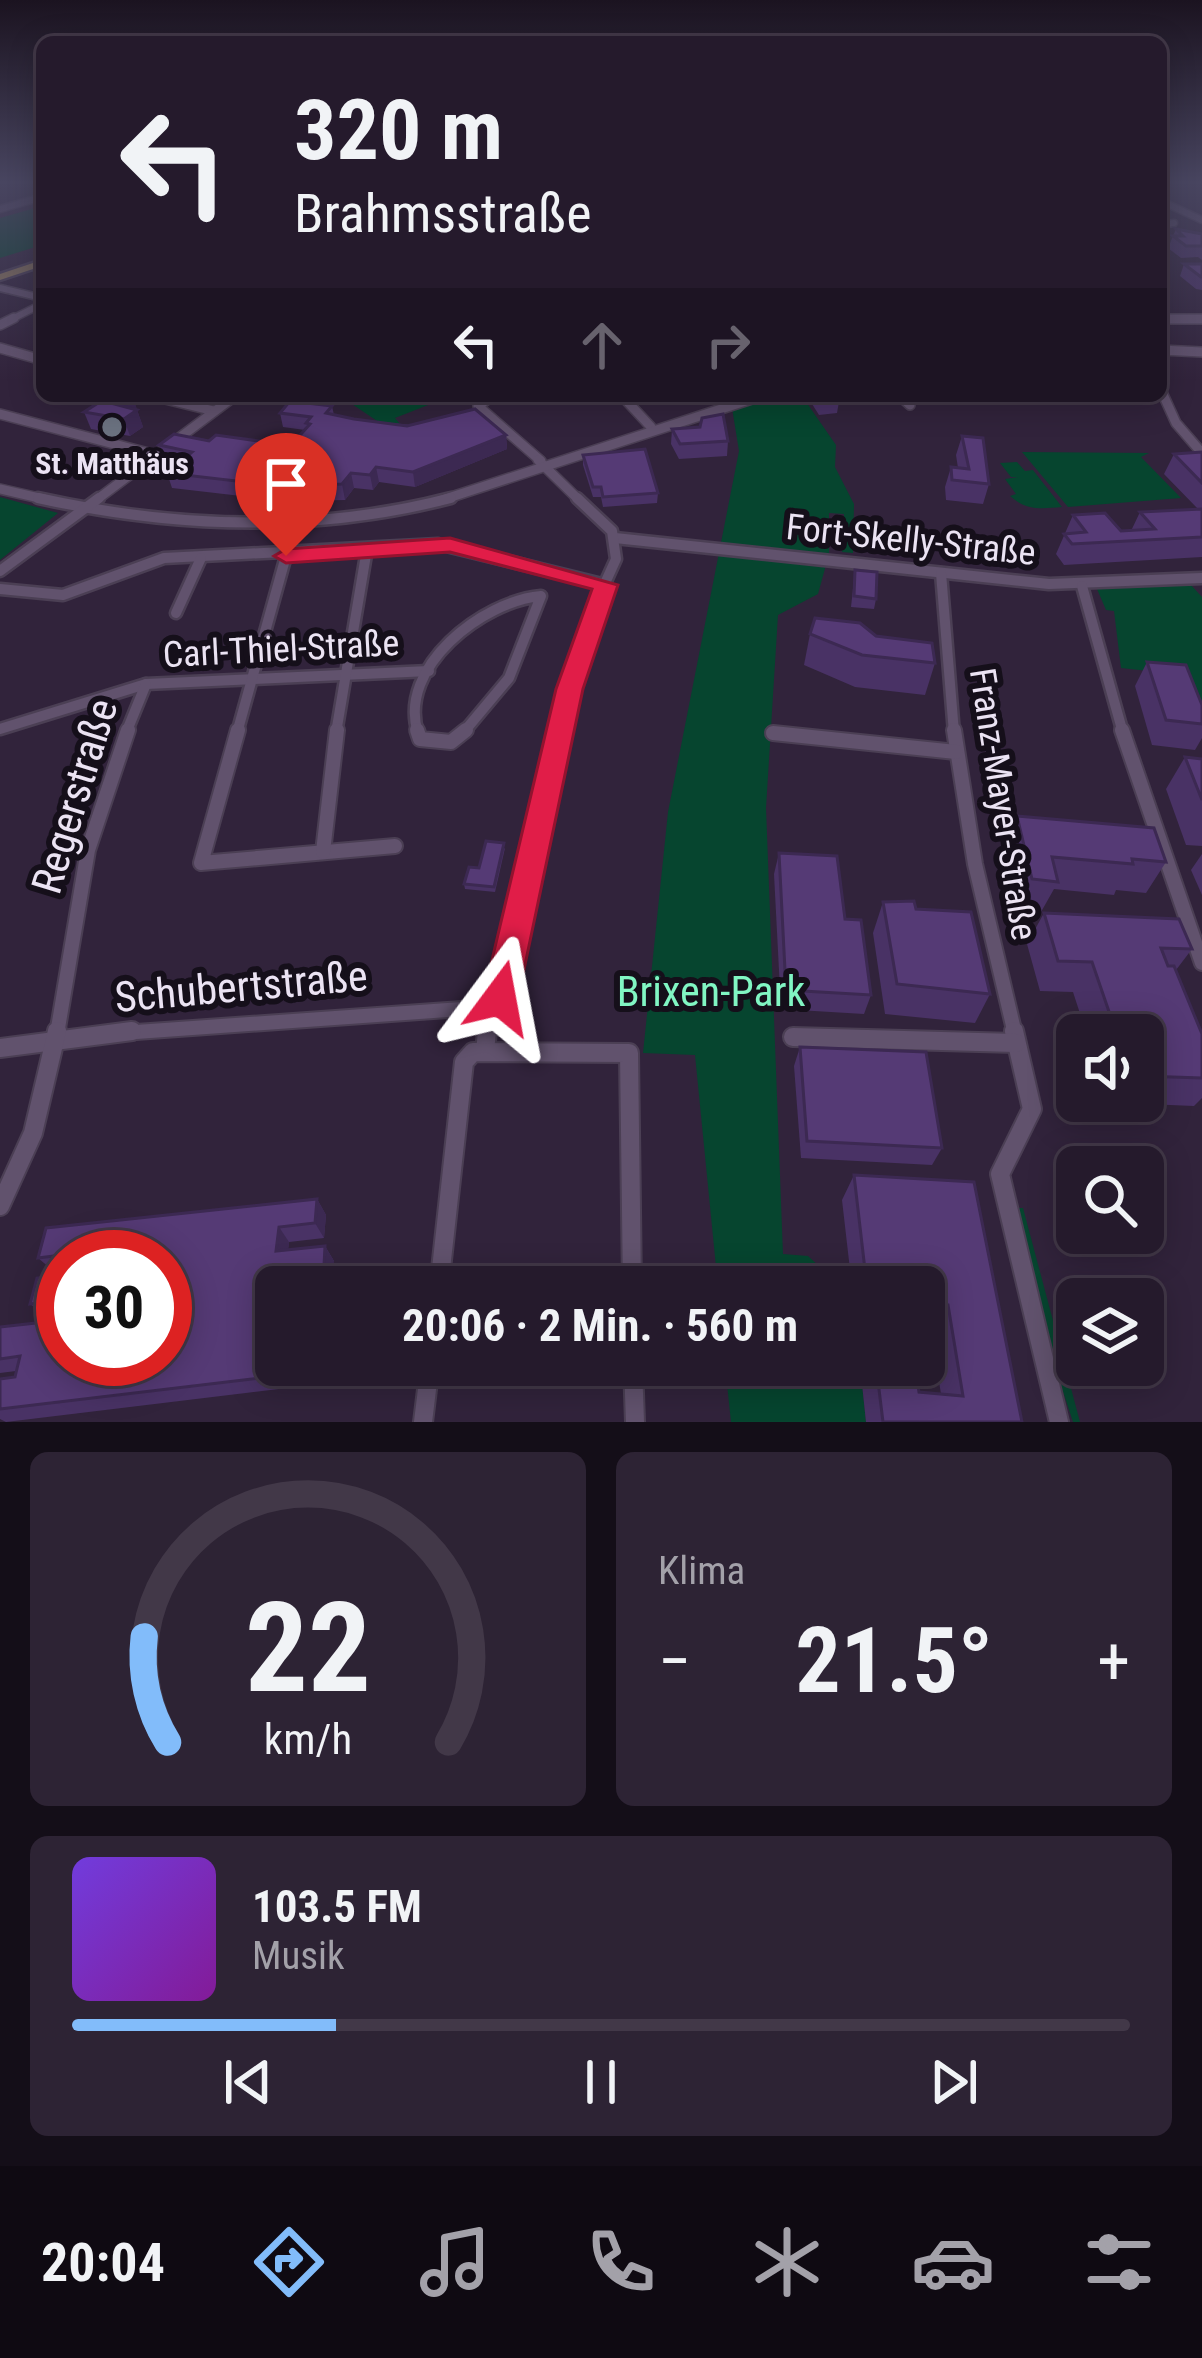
<!DOCTYPE html>
<html lang="de">
<meta charset="utf-8">
<style>
:root{--surface:#251a2c;--page:#2d2334;--text:#f1f3f6;--muted:#a3a1a9;--line:#423848;--accent:#82bcfa}
body{margin:0;font-family:"Roboto Condensed",sans-serif;background:var(--page);color:var(--text);height:100vh;display:flex;flex-direction:column;font-size:45px;white-space:nowrap}
*{box-sizing:border-box;margin:0}
p{font-size:39px;color:var(--muted)}
.icon{flex:none;width:66px;height:66px;fill:none;stroke:currentColor;stroke-width:2;stroke-linecap:round;stroke-linejoin:round}
.map{position:relative;height:1422px;overflow:hidden}
.sheet{display:flex;flex-direction:column;gap:30px;padding:30px;background:#140e18;flex:1}
.sheet>*{flex:none}
.top-card{position:absolute;left:36px;top:36px;width:1131px;height:366px;border-radius:18px;box-shadow:0 6px 30px #0003,0 0 0 3px var(--line);background:#251a2c;color:var(--text);overflow:hidden}
.buttons{position:absolute;left:1056px;top:1014px;display:grid;gap:24px}
.buttons a{display:grid;place-items:center;width:108px;height:108px;border-radius:18px;background:var(--surface);box-shadow:0 6px 30px #0003,0 0 0 3px var(--line);font-size:60px}
.speed{position:absolute;left:36px;top:1230px;display:flex;gap:24px;font-size:60px;font-weight:700;text-align:center}
.speed>*{display:grid;place-content:center;width:156px;height:156px;border-radius:50%;background:var(--surface);box-shadow:0 6px 30px #0003,0 0 0 3px var(--line);line-height:1}
.speed .limit{border:18px solid #d22;background:#fff;color:#111}
.pin{position:absolute;display:grid;place-items:center;width:102px;height:102px;color:#fff;margin:-123px -51px;border-radius:50% 50% 50% 0;rotate:-45deg;box-shadow:0 0 12px #0007}
.pin .icon{rotate:45deg}
.me{position:absolute;width:132px;margin:-66px;rotate:13deg;stroke-linejoin:round;filter:drop-shadow(0 0 9px #0008)}
.turn{display:flex;align-items:center;gap:42px;height:252px;padding:0 60px;font-size:54px}
.turn .icon{width:156px;height:156px;stroke-width:2.5}
.turn b{display:block;font-size:84px;line-height:102px}
.lanes{display:flex;align-items:center;height:114px;padding:0 60px;background:#0003;justify-content:center;gap:60px;direction:ltr}
.lanes .off{opacity:.35}
.big{font-size:90px;font-weight:700;line-height:1.1}
.sheet .tile{flex:1;display:flex;flex-direction:column;justify-content:center;gap:18px;min-width:0;padding:0 42px;border-radius:18px;background:var(--page)}
.sheet .dial{align-items:center;gap:0}
.dial svg{height:312px;overflow:visible;fill:none;stroke:var(--line);stroke-width:7;stroke-linecap:round;text-anchor:middle}
.dial text{fill:var(--text);stroke:none}
.song{display:flex;align-items:center;gap:36px}
.cover{width:144px;height:144px;border-radius:18px;background:linear-gradient(135deg,hsl(260 70% 55%),hsl(290 70% 35%))}
.played{height:12px;border-radius:6px;background:linear-gradient(90deg,var(--accent) 25%,var(--line) 25%)}
.keys{display:flex;justify-content:space-around;direction:ltr}
.heat{display:flex;justify-content:space-between;align-items:center;font-size:66px;direction:ltr}
.sheet .tiles{flex:1;display:grid;gap:30px;grid-template-columns:1fr 1fr}
.tile:last-child{grid-column:span 2}
.trip{position:absolute;left:255px;top:1266px;width:690px;height:120px;border-radius:18px;background:var(--surface);box-shadow:0 6px 30px #0003,0 0 0 3px var(--line);font-weight:700;line-height:120px;text-align:center}
.tab-bar{display:flex;height:192px;justify-content:space-around;align-items:center;background:#0f0a12;color:var(--muted)}
.tab-bar .icon{width:84px;height:84px}
.tab-bar .on{color:var(--accent)}
.tab-bar b{font-size:54px;color:var(--text)}
.map>svg:first-child{display:block}
.green{fill:#06452f}
.lines{fill:none;stroke-linecap:round;stroke-linejoin:round}
.minor-far4-casing{stroke:#4b3f54;stroke-width:9}
.minor-far3-casing{stroke:#4b3f54;stroke-width:12}
.minor-far2-casing{stroke:#4b3f54;stroke-width:15}
.minor-far1-casing{stroke:#4b3f54;stroke-width:18}
.minor-casing{stroke:#4b3f54;stroke-width:22}
.major-casing{stroke:#4b3f54;stroke-width:5}
.minor-far4{stroke:#61526d;stroke-width:6}
.minor-far3{stroke:#61526d;stroke-width:9}
.minor-far2{stroke:#61526d;stroke-width:10}
.minor-far1{stroke:#61526d;stroke-width:14}
.minor{stroke:#61526d;stroke-width:18}
.major{fill:#8f795a;fill-rule:evenodd}
.wall{fill:#493265}
.shaded-wall{fill:#3c2952}
.building{fill:#553a75;stroke:#3c2952;stroke-width:3}
.route{fill:#e11d48;stroke:#92132f;stroke-width:3}
.worship-dot{fill:#6b7280;stroke:#150f1a;stroke-width:4.5}
.labels{text-anchor:middle;stroke-width:12;stroke-linejoin:round;paint-order:stroke}
.far-poi-label{font-size:30px;font-weight:bold;fill:#ebe3f3;stroke:#150f1a}
.street-label{font-size:36px;fill:#ebe3f3;stroke:#150f1a}
.near-street-label{font-size:42px;fill:#ebe3f3;stroke:#150f1a}
.near-park-label{font-size:42px;fill:#81f6c3;stroke:#150f1a}
</style>
<div class="map">
<svg width="1202" height="1422" viewBox="0 0 1202 1422">
<rect width="100%" height="100%" fill="#31233b"/>
<g class="green">
<polygon points="42,206 42,245 0,258 0,218"/>
<polygon points="340,396 451,396 395,418 401,425 389,429"/>
<polygon points="772,396 802,396 836,445 835,467 854,504 853,553 842,552 844,514 829,513 829,554 818,594 778,615 766,808 783,1254 808,1256 833,1279 834,1287 718,1287 695,1055 643,1053 668,812 739,451 732,408"/>
<polygon points="1022,452 1149,453 1141,457 1181,498 1068,507"/>
<path d="M1017,462L1025,471L1033,470L1062,507C1039,509 1026,510 1010,496L1016,494L1005,479L1018,477H1011L1000,463Z"/>
<polygon points="0,497 58,513 0,560"/>
<polygon points="1190,584 1202,597 1202,726 1185,675 1121,668 1114,611 1106,610 1097,589"/>
<polygon points="1017,1208 1023,1208 1080,1422 1073,1422 1049,1349"/>
<polygon points="725,1365 860,1365 866,1422 731,1422"/>
</g>
<g class="lines">
<defs>
<g id="minor-far4">
<polyline points="1161,201 1202,220"/>
<polyline points="0,209 42,197"/>
<polyline points="1161,225 1174,223"/>
<polyline points="0,288 42,298"/>
<polyline points="1161,319 1202,319"/>
<polyline points="8,321 42,304"/>
</g>
<g id="minor-far3">
<polyline points="1161,319 1202,319"/>
<polyline points="0,325 14,318"/>
<polyline points="0,348 42,360"/>
<polyline points="1161,350 1202,352"/>
<polyline points="1161,390 1176,423 1202,453"/>
<polyline points="153,396 214,411"/>
<polyline points="492,396 478,406 541,461"/>
<polyline points="622,396 651,427"/>
<polyline points="900,396 910,405"/>
<polyline points="0,414 156,455"/>
<polyline points="538,460 580,501"/>
<polyline points="0,489 52,501"/>
<polyline points="95,501 235,396"/>
<polyline points="439,501 761,396"/>
</g>
<g id="minor-far2">
<path d="M38,498C174,528 316,533 451,498"/>
<polyline points="615,538 1049,584 1202,578"/>
<polyline points="0,571 99,498"/>
<polyline points="941,573 954,733"/>
<polyline points="1082,586 1123,733"/>
<polyline points="0,589 63,595 164,558 438,544 606,585"/>
<polyline points="176,613 201,558"/>
<polyline points="0,729 146,684 429,671"/>
<polyline points="126,733 146,684"/>
<polyline points="237,733 286,556"/>
<polyline points="336,733 367,549"/>
<path d="M418,733C397,667 483,601 541,596L509,678L463,733"/>
<polyline points="559,733 591,614 616,559 612,531 577,498"/>
</g>
<g id="minor-far1">
<polyline points="238,730 201,863 395,846"/>
<polyline points="417,730 420,739 451,742 466,730"/>
<polyline points="954,730 975,864 1015,1034"/>
<polyline points="1122,730 1202,963"/>
<polyline points="773,733 956,752"/>
<polyline points="323,852 337,730"/>
<polyline points="57,1034 88,850 128,730"/>
<polyline points="108,1034 490,1007"/>
<polyline points="487,1034 490,1007 505,981 560,730"/>
</g>
<g id="minor">
<polyline points="1014,1031 1032,1109 1000,1174 1059,1422"/>
<polyline points="793,1037 1016,1043"/>
<polyline points="0,1048 132,1031"/>
<polyline points="485,1052 487,1031"/>
<polyline points="0,1206 33,1133 57,1031"/>
<polyline points="439,1287 464,1062 473,1052 629,1053 632,1287"/>
<polyline points="633,1365 635,1422"/>
<polyline points="423,1422 430,1365"/>
</g>
<polygon id="major" points="39,261 42,261 42,266 0,280 0,274"/>
</defs>
<use href="#minor-far4" class="minor-far4-casing"/>
<use href="#minor-far3" class="minor-far3-casing"/>
<use href="#minor-far2" class="minor-far2-casing"/>
<use href="#minor-far1" class="minor-far1-casing"/>
<use href="#minor" class="minor-casing"/>
<use href="#major" class="major-casing"/>
<use href="#minor-far4" class="minor-far4"/>
<use href="#minor-far3" class="minor-far3"/>
<use href="#minor-far2" class="minor-far2"/>
<use href="#minor-far1" class="minor-far1"/>
<use href="#minor" class="minor"/>
<use href="#major" class="major"/>
</g>
<g class="wall">
<polygon points="1176,229 1202,234 1202,260 1198,257 1181,258 1168,248"/>
<polygon points="1184,264 1202,264 1202,290 1196,289 1180,276"/>
<polygon points="109,396 132,396 143,427 130,436 91,429 84,412"/>
<polygon points="807,396 840,396 837,413 819,415"/>
<polygon points="332,406 334,415 354,419 506,435 507,449 415,487 379,482 373,490 354,488 345,500 258,502 253,487 261,478 241,496 172,488 167,473 178,463 164,460 159,445 282,455 305,430 283,427 280,413"/>
<polygon points="672,429 728,441 727,456 679,459 671,444"/>
<polygon points="962,436 989,484 983,504 946,500 945,487 951,467 958,468 956,455"/>
<polygon points="1202,452 1202,557 1064,565 1056,554 1073,515 1121,531 1131,531 1140,512 1198,509 1164,474 1174,454"/>
<polygon points="583,455 658,493 657,503 603,507 601,497 593,497 583,465"/>
<polygon points="855,570 876,599 874,609 851,607"/>
<polygon points="810,634 876,636 935,663 925,695 855,687 804,665"/>
<polygon points="1147,662 1202,705 1202,738 1195,750 1152,745 1135,686"/>
<polygon points="1185,757 1202,759 1202,846 1186,845 1166,789"/>
<polygon points="1017,816 1166,862 1146,893 1116,890 1114,895 1054,889 1041,912 1016,910 1003,847"/>
<polygon points="505,848 495,892 465,889 464,884 479,868"/>
<polygon points="779,853 845,919 871,995 864,1014 781,1009 774,874"/>
<polygon points="1202,854 1202,895 1191,870"/>
<polygon points="883,902 916,909 990,994 975,1023 885,1014 873,933"/>
<polygon points="1044,913 1192,949 1176,970 1202,1078 1202,1098 1194,1106 1073,1101 1063,1068 1077,1049 1077,1101 1143,1101 1143,1035 1087,1035 1073,992 1040,991 1027,944"/>
<polygon points="800,1047 942,1148 932,1165 801,1158 794,1066"/>
<polygon points="854,1175 974,1182 1022,1422 866,1422 860,1365 915,1365 919,1392 941,1394 930,1325 924,1324 924,1287 852,1287 842,1200"/>
<polygon points="317,1199 326,1215 324,1238 289,1242 288,1250 325,1246 334,1261 276,1287 276,1365 321,1365 320,1384 6,1422 0,1419 0,1379 15,1377 16,1371 0,1373 0,1327 63,1359 165,1257 63,1257 63,1272 56,1273 38,1258"/>
<polygon points="63,1275 63,1316 49,1318 30,1304"/>
</g>
<g class="shaded-wall">
<polygon points="126,396 132,396 137,409 114,404"/>
<polygon points="137,410 143,427 130,436 124,419"/>
<polygon points="506,435 507,449 415,487 413,472"/>
<polygon points="280,444 283,458 241,496 236,481"/>
<polygon points="376,467 379,482 373,490 370,475"/>
<polygon points="351,473 354,488 345,500 342,484"/>
<polygon points="317,1199 326,1215 324,1238 315,1223"/>
<polygon points="279,1227 289,1242 286,1266 276,1251"/>
<polygon points="325,1246 334,1261 333,1287 323,1287"/>
<polygon points="270,1325 276,1332 276,1354 268,1345"/>
<polygon points="310,1365 321,1365 320,1384 310,1372"/>
</g>
<g class="building">
<polygon points="1176,229 1202,234 1202,246 1186,246 1173,236 1183,236"/>
<polygon points="1184,264 1202,264 1202,277 1201,277"/>
<polygon points="109,396 126,396 114,404 137,410 124,419 84,412"/>
<polygon points="290,401 332,406 326,413 354,419 407,426 475,409 506,435 413,472 376,467 370,475 351,473 342,484 253,487 310,424 306,423 311,417 280,413"/>
<polygon points="723,414 728,441 680,444 672,429 700,427 702,418"/>
<polygon points="174,434 209,441 216,435 280,444 236,481 167,473 192,452 159,445"/>
<polygon points="962,436 983,438 989,484 952,480 951,467 969,469"/>
<polygon points="645,449 658,493 603,497 601,487 593,487 583,455"/>
<polygon points="1202,452 1202,483 1174,454"/>
<polygon points="1202,509 1202,537 1072,544 1064,534 1086,532 1073,515 1105,513 1121,531 1155,529 1140,512"/>
<polygon points="855,570 877,572 876,599 854,596"/>
<polygon points="815,618 860,623 876,636 932,643 935,663 862,655 810,634"/>
<polygon points="1147,662 1186,665 1202,705 1202,724 1166,720"/>
<polygon points="1185,757 1202,759 1202,800"/>
<polygon points="1017,816 1154,828 1166,862 1132,859 1133,864 1052,857 1058,882 1032,879"/>
<polygon points="486,841 504,843 494,887 464,884 469,867 479,868"/>
<polygon points="779,853 837,856 845,919 861,920 871,995 786,990"/>
<polygon points="914,901 916,909 971,912 990,994 897,984 883,902"/>
<polygon points="1044,913 1179,919 1192,949 1161,948 1168,966 1174,966 1202,1034 1202,1078 1143,1076 1143,1035 1117,1035 1092,962 1058,961"/>
<polygon points="800,1047 926,1052 942,1148 807,1141"/>
<polygon points="854,1175 974,1182 1022,1422 883,1422 876,1365 915,1365 919,1392 963,1396 948,1305 924,1303 924,1287 867,1287"/>
<polygon points="317,1199 315,1223 279,1227 276,1251 325,1246 323,1287 276,1287 276,1325 270,1325 268,1345 276,1344 276,1365 310,1365 310,1372 0,1409 0,1379 15,1377 20,1356 0,1359 0,1327 63,1320 63,1359 165,1359 165,1257 70,1257 70,1254 38,1258 46,1228"/>
<polygon points="63,1275 63,1300 30,1304 37,1278"/>
</g>
<linearGradient id="sky" x2="0" y2="1"><stop stop-color="#1b1320"/><stop offset="0.48" stop-color="#484560"/><stop offset="1" stop-color="#484560" stop-opacity="0"/></linearGradient>
<rect width="1202" height="380" fill="url(#sky)"/>
<polygon class="route" points="450,538 618,585 583,689 518,998 513,1009 500,1014 488,1009 483,998 556,689 592,589 450,552 286,563 274,556 286,549"/>
<circle class="worship-dot" cx="112" cy="427" r="12"/>
<g class="labels">
<g class="far-poi-label">
<text x="112" y="474">St. Matthäus</text>
</g>
<g class="street-label">
<text transform="translate(911 539) rotate(6)" y="13">Fort-Skelly-Straße</text>
<text transform="translate(281 648) rotate(-3)" y="13">Carl-Thiel-Straße</text>
<text transform="translate(1004 804) rotate(81)" y="13">Franz-Mayer-Straße</text>
</g>
<g class="near-street-label">
<text transform="translate(74 796) rotate(-73)" y="15">Regerstraße</text>
<text transform="translate(241 986) rotate(-5)" y="15">Schubertstraße</text>
</g>
<g class="near-park-label">
<text x="711" y="1006">Brixen-Park</text>
</g>
</g>
</svg>
<div class="buttons">
<a><svg class="icon" aria-label="sound" viewBox="0 0 24 24"><path d="M4 9h4l5-4v14l-5-4H4zM17 9q2 3 0 6"/></svg></a>
<a><svg class="icon" aria-label="search" viewBox="0 0 24 24"><circle cx="10" cy="10" r="6"/><path d="M15 15l6 6"/></svg></a>
<a><svg class="icon" aria-label="layers" viewBox="0 0 24 24"><path d="M12 4l9 5-9 5-9-5zM3 14l9 5 9-5"/></svg></a>
</div>
<div class="speed"><div class="limit">30</div></div>
<div class="pin" style="left:286px;top:556px;background:#d93025"><svg class="icon" aria-label="arrive" viewBox="0 0 24 24"><path d="M6 21V4h12l-3 4 3 4H6"/></svg></div>
<svg class="me" style="left:500px;top:998px" viewBox="-20 -20 40 40"><path d="M0-17L14 15 0 8-14 15z" fill="#e11d48" stroke="#fff" stroke-width="4"/></svg>
<div class="trip">20:06 · 2 Min. · 560 m</div>
<div class="top-card">
<div class="turn"><svg class="icon" aria-label="left" viewBox="0 0 24 24"><path d="M17 20v-9H6M10 6l-5 5 5 5"/></svg><div><b>320 m</b>Brahmsstraße</div></div>
<div class="lanes"><svg class="icon" aria-label="left" viewBox="0 0 24 24"><path d="M17 20v-9H6M10 6l-5 5 5 5"/></svg><svg class="icon off" aria-label="ahead" viewBox="0 0 24 24"><path d="M12 20V5M6 11l6-6 6 6"/></svg><svg class="icon off" aria-label="right" viewBox="0 0 24 24"><path d="M7 20v-9h11M14 6l5 5-5 5"/></svg></div>
</div>
</div>
<section class="sheet">
<div class="tiles">
<div class="tile dial"><svg viewBox="0 0 100 80">
<path d="M14 69A42 42 0 1 1 86 69"/>
<path d="M14 69A42 42 0 0 1 8 42" stroke="#82bcfa"/>
<text x="50" y="56" font-size="32" font-weight="700">22</text>
<text x="50" y="72" font-size="11">km/h</text>
</svg></div>
<div class="tile"><p>Klima</p>
<div class="heat"><a>−</a><b class="big">21.5°</b><a>+</a></div>
</div>
<div class="tile">
<div class="song"><i class="cover"></i><div><b>103.5 FM</b><p>Musik</p></div></div>
<div class="played"></div>
<div class="keys"><svg class="icon" aria-label="previous" viewBox="0 0 24 24"><path d="M18 5L8 12l10 7zM5 5v14"/></svg><svg class="icon" aria-label="pause" viewBox="0 0 24 24"><path d="M8 5v14M16 5v14"/></svg><svg class="icon" aria-label="next" viewBox="0 0 24 24"><path d="M6 5l10 7-10 7zM19 5v14"/></svg></div>
</div>
</div>
</section>
<nav class="tab-bar">
<b>20:04</b>
<svg class="icon on" aria-label="directions" viewBox="0 0 24 24"><path d="M12 3l9 9-9 9-9-9zM9 14v-3h6M13 9l2 2-2 2"/></svg>
<svg class="icon" aria-label="music" viewBox="0 0 24 24"><path d="M9 18V5l10-2v13"/><circle cx="6" cy="18" r="3"/><circle cx="16" cy="16" r="3"/></svg>
<svg class="icon" aria-label="phone" viewBox="0 0 24 24"><path d="M5 4h4l2 5-3 2q2 4 5 5l2-3 5 2v4C11 20 4 13 5 4z"/></svg>
<svg class="icon" aria-label="climate" viewBox="0 0 24 24"><path d="M12 3v18M4 7l16 10M4 17L20 7"/></svg>
<svg class="icon" aria-label="car" viewBox="0 0 24 24"><path d="M5 17H2v-5l4-1 3-4h7l3 4 3 1v5h-3M9 17h6M6 11h13"/><circle cx="7" cy="17" r="2"/><circle cx="17" cy="17" r="2"/></svg>
<svg class="icon" aria-label="filters" viewBox="0 0 24 24"><path d="M4 7h16M4 17h16"/><circle cx="9" cy="7" r="2"/><circle cx="15" cy="17" r="2"/></svg>
</nav>
